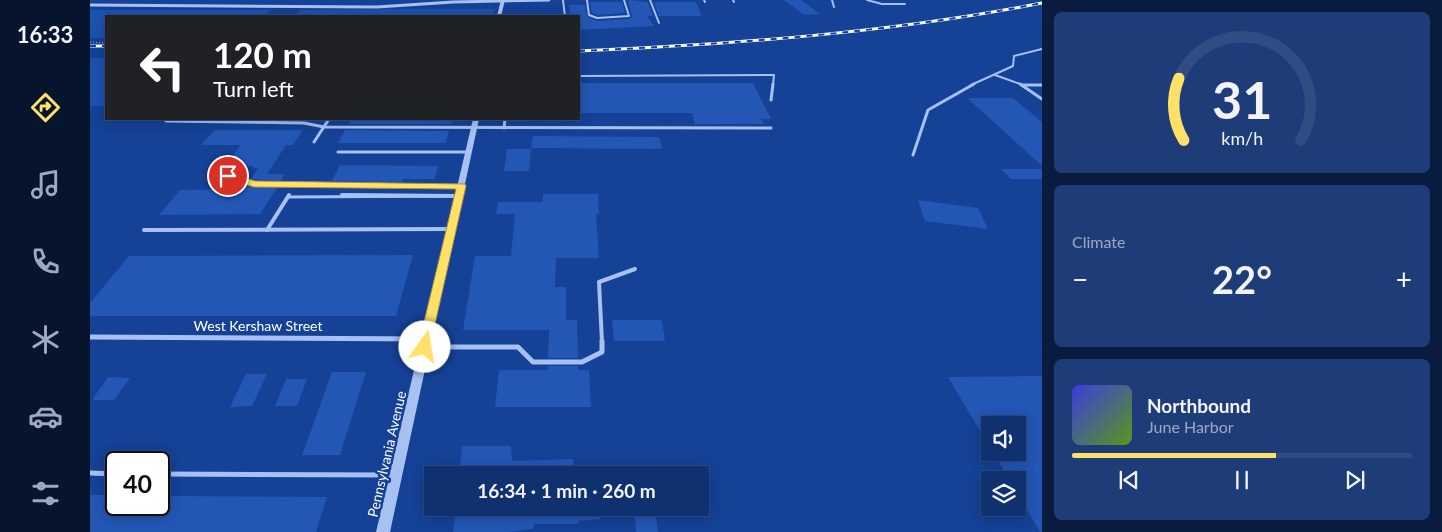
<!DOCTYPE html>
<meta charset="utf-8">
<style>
:root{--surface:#103170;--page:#1e3d78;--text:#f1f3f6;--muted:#9ca9c3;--line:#304c83;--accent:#ffe167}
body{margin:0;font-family:Lato,sans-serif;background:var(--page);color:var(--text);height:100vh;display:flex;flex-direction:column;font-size:19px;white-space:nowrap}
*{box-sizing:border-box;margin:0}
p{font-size:16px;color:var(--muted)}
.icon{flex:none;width:28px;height:28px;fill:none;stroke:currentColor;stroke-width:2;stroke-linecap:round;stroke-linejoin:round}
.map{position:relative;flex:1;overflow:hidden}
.sheet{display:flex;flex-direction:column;gap:12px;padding:12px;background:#091b3e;width:400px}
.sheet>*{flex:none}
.banner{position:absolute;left:15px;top:15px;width:475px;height:105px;border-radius:0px;box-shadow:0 2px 12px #0003,0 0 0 1px var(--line);background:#202124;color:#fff;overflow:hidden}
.controls{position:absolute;left:891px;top:416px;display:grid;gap:10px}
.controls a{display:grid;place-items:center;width:45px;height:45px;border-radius:0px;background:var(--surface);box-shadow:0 2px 12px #0003,0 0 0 1px var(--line);font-size:25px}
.speed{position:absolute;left:15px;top:451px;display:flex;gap:10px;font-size:25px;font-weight:700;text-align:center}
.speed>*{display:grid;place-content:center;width:65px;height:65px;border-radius:50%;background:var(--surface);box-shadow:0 2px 12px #0003,0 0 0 1px var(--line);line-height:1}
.speed .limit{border:2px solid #111;border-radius:8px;background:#fff;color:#111}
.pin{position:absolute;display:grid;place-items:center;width:42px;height:42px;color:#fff;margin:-21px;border:2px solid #fff;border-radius:50%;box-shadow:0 1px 5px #0007}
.me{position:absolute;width:55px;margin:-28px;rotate:13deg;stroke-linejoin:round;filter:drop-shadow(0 0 4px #0008)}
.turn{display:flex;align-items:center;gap:18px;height:105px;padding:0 25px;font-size:22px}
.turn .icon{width:65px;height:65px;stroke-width:2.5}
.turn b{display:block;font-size:35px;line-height:42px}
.big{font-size:38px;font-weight:700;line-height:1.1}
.sheet .card{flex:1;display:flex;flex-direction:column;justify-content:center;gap:8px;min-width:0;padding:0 18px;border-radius:8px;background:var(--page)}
.sheet .dial{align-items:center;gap:0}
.dial svg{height:130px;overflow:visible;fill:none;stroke:var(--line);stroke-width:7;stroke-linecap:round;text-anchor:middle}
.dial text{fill:var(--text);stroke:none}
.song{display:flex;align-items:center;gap:15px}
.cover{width:60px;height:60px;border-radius:8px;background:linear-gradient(135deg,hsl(240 70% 55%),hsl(90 70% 35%))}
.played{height:5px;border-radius:2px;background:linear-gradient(90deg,var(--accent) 60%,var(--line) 60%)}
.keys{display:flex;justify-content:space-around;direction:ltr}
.heat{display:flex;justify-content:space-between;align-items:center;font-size:28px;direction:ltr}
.trip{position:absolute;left:334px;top:466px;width:285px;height:50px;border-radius:0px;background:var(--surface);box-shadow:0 2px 12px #0003,0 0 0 1px var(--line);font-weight:700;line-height:50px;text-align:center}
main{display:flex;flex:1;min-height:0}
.dock{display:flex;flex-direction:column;width:90px;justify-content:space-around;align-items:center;background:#06142d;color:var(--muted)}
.dock .icon{width:35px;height:35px}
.dock .active{color:var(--accent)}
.dock b{font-size:22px;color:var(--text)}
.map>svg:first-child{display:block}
.green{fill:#1d51b0}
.building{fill:#2356b5}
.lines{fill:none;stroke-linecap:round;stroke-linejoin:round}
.path{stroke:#a6c1f2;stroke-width:1;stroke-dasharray:1 2;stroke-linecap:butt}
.service-far3{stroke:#a6c1f2;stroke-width:2}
.service-far2{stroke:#a6c1f2;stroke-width:3}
.service-far1{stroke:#a6c1f2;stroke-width:4}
.service{stroke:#a6c1f2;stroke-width:5}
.minor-far1{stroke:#a6c1f2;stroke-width:3}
.minor{stroke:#a6c1f2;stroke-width:5}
.tertiary{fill:#a6c1f2;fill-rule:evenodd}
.rail-casing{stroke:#fff;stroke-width:3}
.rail{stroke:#154196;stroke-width:2;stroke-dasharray:6;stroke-linecap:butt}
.route{fill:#ffe167;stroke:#a69243}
.labels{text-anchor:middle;stroke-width:5;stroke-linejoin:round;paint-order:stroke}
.street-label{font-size:14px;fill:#fff;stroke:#154196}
</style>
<main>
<nav class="dock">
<b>16:33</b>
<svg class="icon active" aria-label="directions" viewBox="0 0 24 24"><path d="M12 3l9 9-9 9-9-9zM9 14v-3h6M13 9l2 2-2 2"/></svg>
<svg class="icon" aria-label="music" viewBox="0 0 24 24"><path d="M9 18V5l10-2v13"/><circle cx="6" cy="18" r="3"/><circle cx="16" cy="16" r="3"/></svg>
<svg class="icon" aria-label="phone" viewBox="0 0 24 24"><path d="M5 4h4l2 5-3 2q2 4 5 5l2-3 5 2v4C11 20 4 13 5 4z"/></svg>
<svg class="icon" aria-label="climate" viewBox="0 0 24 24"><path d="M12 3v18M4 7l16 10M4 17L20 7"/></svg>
<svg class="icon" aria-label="car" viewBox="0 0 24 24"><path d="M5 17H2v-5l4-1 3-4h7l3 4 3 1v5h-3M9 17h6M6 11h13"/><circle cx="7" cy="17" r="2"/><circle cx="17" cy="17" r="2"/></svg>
<svg class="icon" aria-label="filters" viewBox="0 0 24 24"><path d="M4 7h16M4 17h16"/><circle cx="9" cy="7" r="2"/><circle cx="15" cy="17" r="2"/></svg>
</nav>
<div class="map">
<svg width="952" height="532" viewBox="0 0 952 532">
<rect width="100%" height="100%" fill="#154196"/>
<g class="green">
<polygon points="341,9 405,9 402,16 204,16 210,10"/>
<polygon points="0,10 181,10 175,16 16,16 16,38 0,38"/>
<rect x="0" y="58" width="16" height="48"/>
</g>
<g class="building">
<polygon points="539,0 558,2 563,16 557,16 564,26 489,30 489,16 480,16 479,5 495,5 497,16 506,21 540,19 542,16 538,2"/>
<polygon points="694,0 711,0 730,14 714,15"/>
<polygon points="500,2 532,2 535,13 507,15 502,13"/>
<polygon points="564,2 606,2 612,16 569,16"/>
<polygon points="489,83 663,83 681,119 671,119 674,124 605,124 602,113 489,113"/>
<polygon points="877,98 923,98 952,122 952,166"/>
<polygon points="261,119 363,119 361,124 259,124"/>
<polygon points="125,130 213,130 203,145 196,145 177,174 195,174 191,181 161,179 168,168 163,168 164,166 135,166 151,145 111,145"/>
<polygon points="255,130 359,131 356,143 248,143"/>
<polygon points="443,136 569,137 572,149 441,148"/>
<polygon points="417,149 441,149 439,171 414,171"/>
<polygon points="250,165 348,166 345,179 313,179 312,182 242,181"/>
<polygon points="911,169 952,169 952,179 921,179"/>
<polygon points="157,185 187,188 170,214 69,215 90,190 154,189"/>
<polygon points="453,194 508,194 509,214 506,214 509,258 466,258 465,287 476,287 476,320 487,320 488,358 458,358 459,330 373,330 385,256 421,256 425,214 406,214 408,202 453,202"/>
<polygon points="828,200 888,208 898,229 835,221"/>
<polygon points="323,255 306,316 0,316 0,303 39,256"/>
<polygon points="522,320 572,320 575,341 524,341"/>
<polygon points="458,366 488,366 489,370 499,370 501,407 405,407 409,370 458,370"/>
<polygon points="242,372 276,372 250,455 212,455"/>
<polygon points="156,374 177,374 162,406 140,407"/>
<polygon points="952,376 952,532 950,532 928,494 928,480 919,480 903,452 928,452 928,425 900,425 900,448 858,377"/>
<polygon points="18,377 40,378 24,400 2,400"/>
<polygon points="196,379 217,379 207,406 185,406"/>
<polygon points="372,446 421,446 422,461 483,459 484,475 369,475"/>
<polygon points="0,495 26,495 26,505 69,505 69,496 237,497 226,532 0,532"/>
<polygon points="366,508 509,508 510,519 488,521 488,524 444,524 443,529 419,532 363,532"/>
<polygon points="545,516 566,516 568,532 546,532"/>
</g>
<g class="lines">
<polyline class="path" points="0,42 16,43"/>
<g class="service-far3">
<polyline points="473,0 475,16"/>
<polyline points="497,0 499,15 507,18 539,16 534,0"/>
<polyline points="560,0 569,23"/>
<polyline points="614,0 615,2"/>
<polyline points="643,0 644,2"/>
<polyline points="742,0 744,7"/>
<polyline points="777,0 792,4 815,4"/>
<polyline points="905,75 933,85"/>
<polyline points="489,76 684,75 683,85"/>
<polyline points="881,85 923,66 924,56 952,49"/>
<polyline points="932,85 952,85"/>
</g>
<g class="service-far2">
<polyline points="930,84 952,99"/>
<polyline points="932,85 952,85"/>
<polyline points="681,100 683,84"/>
<polyline points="78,119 76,121 214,123 234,127 681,128"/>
<polyline points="414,128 415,119"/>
<polyline points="224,142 239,119"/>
<polyline points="248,152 379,152"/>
<polyline points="823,155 838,110 884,84"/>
<polyline points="124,172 164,184 371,187"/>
<polyline points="198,197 369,196"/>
</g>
<g class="service-far1">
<polyline points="252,195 369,196"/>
<polyline points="54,230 361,229"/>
<polyline points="177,230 199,195"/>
<polyline points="512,342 509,282 545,269"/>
</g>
<g class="service">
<polyline points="336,347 428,347 443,362 492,362 512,352 512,341"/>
<polyline points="0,473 26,474"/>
<polyline points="69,474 304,475"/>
</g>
<polyline class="minor-far1" points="0,5 287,7 363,2 459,0"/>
<polyline class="minor" points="0,337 337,339"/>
<g class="tertiary">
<polygon points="411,0 415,0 411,16 407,16"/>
<polygon points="383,119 389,119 300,532 286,532"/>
</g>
<defs>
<g id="rail">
<polyline points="0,46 16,46"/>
<path d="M489,51C645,44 799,33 952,3"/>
</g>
</defs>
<use href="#rail" class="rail-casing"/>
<use href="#rail" class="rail"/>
</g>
<polygon class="route" points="138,173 165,181 375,184 376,186 339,351 335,352 328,347 366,189 164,187 135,178 133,176"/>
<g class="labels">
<g class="street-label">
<text x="168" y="331">West Kershaw Street</text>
<text transform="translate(297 454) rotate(-77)" y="5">Pennsylvania Avenue</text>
</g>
</g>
</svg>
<div class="controls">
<a><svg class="icon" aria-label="sound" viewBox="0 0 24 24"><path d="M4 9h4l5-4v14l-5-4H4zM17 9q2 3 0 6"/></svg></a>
<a><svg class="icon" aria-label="layers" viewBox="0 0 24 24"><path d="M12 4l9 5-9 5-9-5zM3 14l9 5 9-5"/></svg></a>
</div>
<div class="speed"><div class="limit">40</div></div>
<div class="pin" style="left:138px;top:176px;background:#d93025"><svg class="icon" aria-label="arrive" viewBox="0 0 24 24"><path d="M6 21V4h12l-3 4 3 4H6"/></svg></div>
<svg class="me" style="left:335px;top:347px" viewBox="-20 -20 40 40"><circle r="19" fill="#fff"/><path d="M0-13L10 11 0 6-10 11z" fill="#ffe167"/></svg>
<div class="trip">16:34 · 1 min · 260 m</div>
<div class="banner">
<div class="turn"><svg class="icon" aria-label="left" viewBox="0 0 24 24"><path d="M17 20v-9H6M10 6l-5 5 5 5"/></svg><div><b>120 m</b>Turn left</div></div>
</div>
</div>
<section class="sheet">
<div class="card dial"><svg viewBox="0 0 100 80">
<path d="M14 69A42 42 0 1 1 86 69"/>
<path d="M14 69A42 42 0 0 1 11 31" stroke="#ffe167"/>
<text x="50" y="56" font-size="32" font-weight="700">31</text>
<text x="50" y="72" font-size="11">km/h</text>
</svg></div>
<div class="card"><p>Climate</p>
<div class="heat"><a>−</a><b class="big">22°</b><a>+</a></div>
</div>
<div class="card">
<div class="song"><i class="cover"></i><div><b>Northbound</b><p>June Harbor</p></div></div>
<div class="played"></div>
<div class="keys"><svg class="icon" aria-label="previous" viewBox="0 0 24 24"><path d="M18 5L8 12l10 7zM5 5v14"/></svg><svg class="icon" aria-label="pause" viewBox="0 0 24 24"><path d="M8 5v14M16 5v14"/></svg><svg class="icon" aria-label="next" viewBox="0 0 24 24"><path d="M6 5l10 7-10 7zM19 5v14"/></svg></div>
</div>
</section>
</main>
